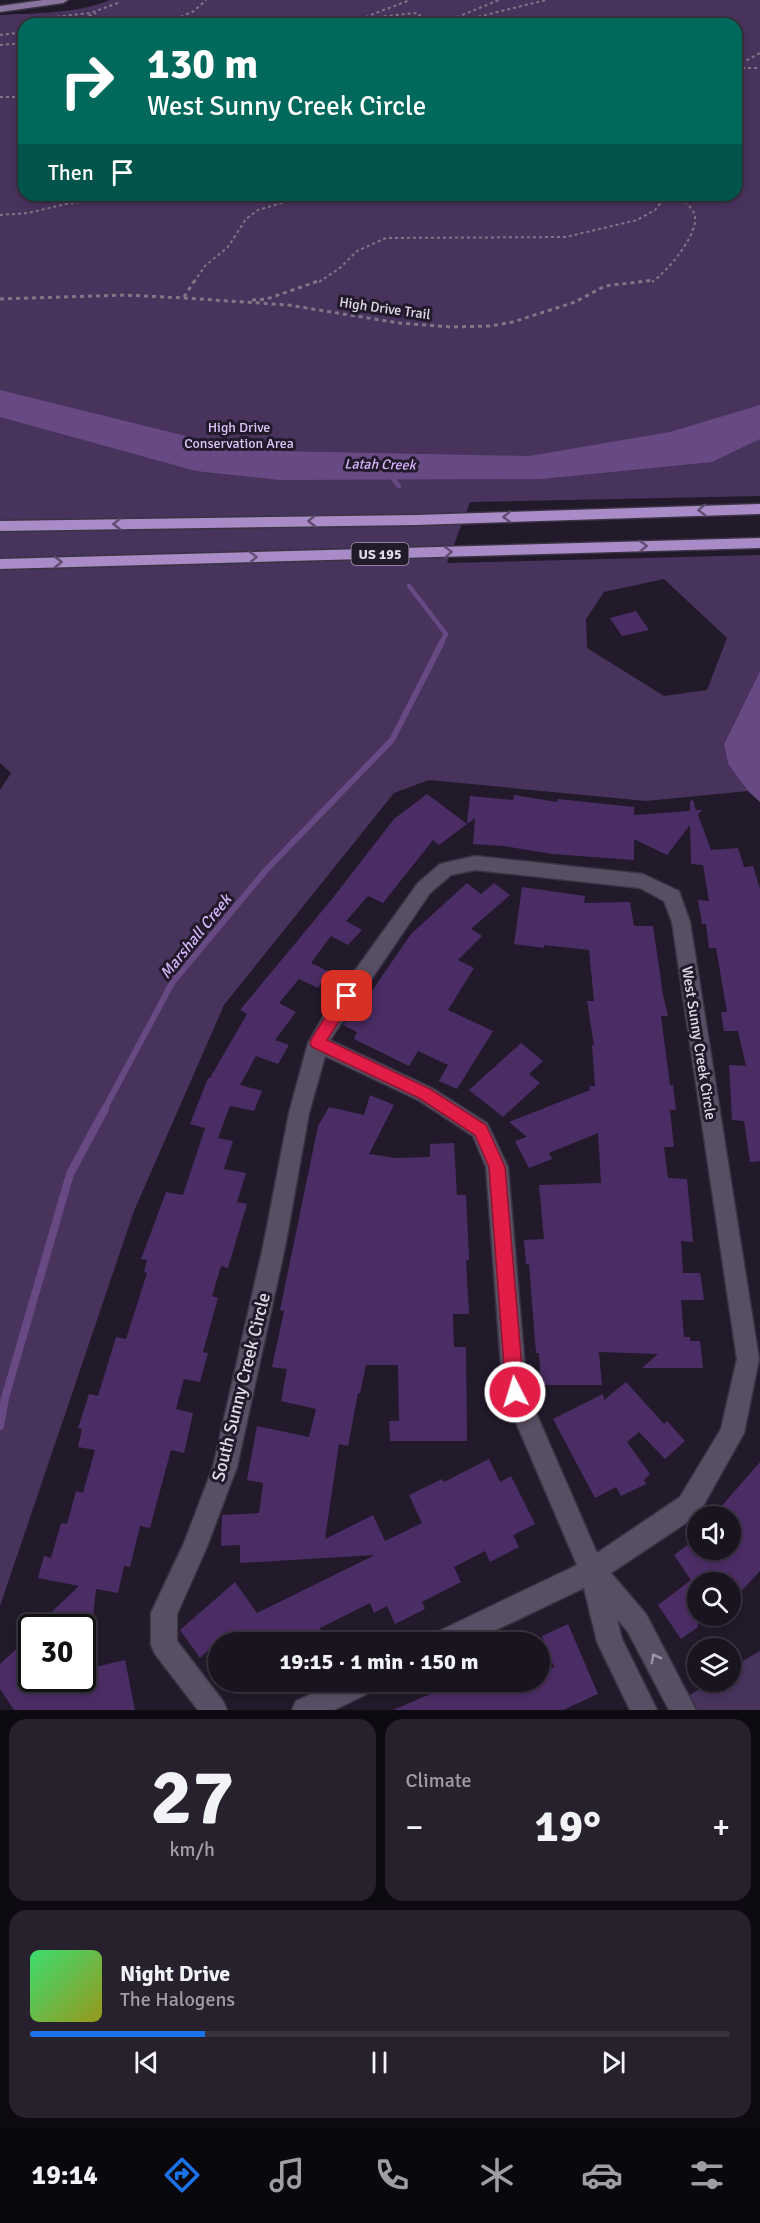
<!DOCTYPE html>
<meta charset="utf-8">
<style>
:root{--surface:#1a1320;--page:#27202d;--text:#f1f3f6;--muted:#9f9ea5;--line:#38323e;--accent:#1a73e8}
body{margin:0;font-family:Signika,sans-serif;background:var(--page);color:var(--text);height:100vh;display:flex;flex-direction:column;font-size:22px;white-space:nowrap}
*{box-sizing:border-box;margin:0}
p{font-size:20px;color:var(--muted)}
.icon{flex:none;width:33px;height:33px;fill:none;stroke:currentColor;stroke-width:2;stroke-linecap:round;stroke-linejoin:round}
.map{position:relative;height:1710px;overflow:hidden}
.details{display:flex;flex-direction:column;gap:9px;padding:9px;background:#0e0a12;flex:1}
.details>*{flex:none}
.guide{position:absolute;left:18px;top:18px;width:724px;height:183px;border-radius:18px;box-shadow:0 3px 9px #0003,0 0 0 2px var(--line);background:#00695c;color:#fff;overflow:hidden}
.fabs{position:absolute;left:687px;top:1506px;display:grid;gap:12px}
.fabs a{display:grid;place-items:center;width:54px;height:54px;border-radius:50%;background:var(--surface);box-shadow:0 3px 9px #0003,0 0 0 2px var(--line);font-size:30px}
.speed{position:absolute;left:18px;top:1614px;display:flex;gap:12px;font-size:30px;font-weight:700;text-align:center}
.speed>*{display:grid;place-content:center;width:78px;height:78px;border-radius:50%;background:var(--surface);box-shadow:0 3px 9px #0003,0 0 0 2px var(--line);line-height:1}
.speed .limit{border:3px solid #111;border-radius:9px;background:#fff;color:#111}
.pin{position:absolute;display:grid;place-items:center;width:51px;height:51px;color:#fff;margin:-26px;border-radius:12px;box-shadow:0 3px 9px #0006}
.me{position:absolute;width:66px;margin:-33px;rotate:355deg;stroke-linejoin:round;filter:drop-shadow(0 0 4px #0008)}
.turn{display:flex;align-items:center;gap:21px;height:126px;padding:0 30px;font-size:27px}
.turn .icon{width:78px;height:78px;stroke-width:2.5}
.turn b{display:block;font-size:42px;line-height:51px}
.then{display:flex;align-items:center;height:57px;padding:0 30px;background:#0003;gap:12px;font-size:22px}
.big{font-size:45px;font-weight:800;line-height:1.1}
.details .card{flex:1;display:flex;flex-direction:column;justify-content:center;gap:9px;min-width:0;padding:0 21px;border-radius:18px;background:var(--page)}
.details .dial{align-items:center;gap:0}
.dial b{font-size:78px;line-height:1}
.song{display:flex;align-items:center;gap:18px}
.cover{width:72px;height:72px;border-radius:9px;background:linear-gradient(135deg,hsl(140 70% 55%),hsl(60 70% 35%))}
.played{height:6px;border-radius:3px;background:linear-gradient(90deg,var(--accent) 25%,var(--line) 25%)}
.keys{display:flex;justify-content:space-around;direction:ltr}
.heat{display:flex;justify-content:space-between;align-items:center;font-size:33px;direction:ltr}
.details .tiles{flex:1;display:grid;gap:9px;grid-template-columns:1fr 1fr}
.card:last-child{grid-column:span 2}
.trip{position:absolute;left:208px;top:1632px;width:342px;height:60px;border-radius:30px;background:var(--surface);box-shadow:0 3px 9px #0003,0 0 0 2px var(--line);font-weight:800;line-height:60px;text-align:center}
.tab-bar{display:flex;height:96px;justify-content:space-around;align-items:center;background:#0a080d;color:var(--muted)}
.tab-bar .icon{width:42px;height:42px}
.tab-bar .current{color:var(--accent)}
.tab-bar b{font-size:27px;color:var(--text)}
.map>svg:first-child{display:block}
.green{fill:#48335c;fill-rule:evenodd}
.water{fill:#674a84}
.lines{fill:none;stroke-linecap:round;stroke-linejoin:round}
.stream-far2{stroke:#674a84;stroke-width:4.5}
.stream-far1{stroke:#674a84;stroke-width:6}
.stream{stroke:#674a84;stroke-width:8}
.building{fill:#4b2d65}
.minor-casing{stroke:#3a3342;stroke-width:3}
.major-casing{stroke:#3a3342;stroke-width:3}
.highway-casing{stroke:#3a3342;stroke-width:3}
.path-far1{stroke:#7f7787;stroke-width:2;stroke-dasharray:3 3;stroke-linecap:butt}
.path{stroke:#7f7787;stroke-width:3;stroke-dasharray:4 4;stroke-linecap:butt}
.minor{fill:#594f64;fill-rule:evenodd}
.major{fill:#89739f;fill-rule:evenodd}
.highway{fill:#a98bc7;fill-rule:evenodd}
.oneway{stroke:#5f4c71}
.oneway2{stroke:#9c94a6}
.route{fill:#e11d48;stroke:#92132f;stroke-width:1.5}
.labels{text-anchor:middle;stroke-width:6;stroke-linejoin:round;paint-order:stroke}
.far-street-label{font-size:14px;fill:#e0dae7;stroke:#22192b}
.far-park-label{font-size:14px;fill:#ddc4f8;stroke:#22192b}
.far-water-label{font-size:14px;font-style:italic;fill:#d6b4fa;stroke:#22192b}
.shield{fill:#22192b;stroke:#a7a0af;stroke-width:1.5}
.shield-label{font-size:14px;font-weight:bold;fill:#e0dae7}
.street-label{font-size:15px;fill:#e0dae7;stroke:#22192b}
.water-label{font-size:16px;font-style:italic;fill:#d6b4fa;stroke:#22192b}
.near-street-label{font-size:18px;fill:#e0dae7;stroke:#22192b}
</style>
<div class="map">
<svg width="760" height="1710" viewBox="0 0 760 1710">
<rect width="100%" height="100%" fill="#22192b"/>
<g class="green">
<path d="M110,0H760V496L470,502L447,563L760,555V671L724,744L728,764L748,791L646,801L429,780L394,793L224,1005L134,1211L0,1606V790L11,773L0,763V15C36,13 76,14 110,0ZM24,24H736V195H24ZM664,579L727,638L707,690L664,696L587,648L586,619L604,592Z"/>
<polygon points="760,1651 760,1710 695,1710 688,1696 711,1682 730,1682 731,1668"/>
</g>
<g class="water">
<polygon points="0,390 206,441 275,451 529,456 670,432 760,405 760,439 712,462 541,479 279,480 196,471 0,417"/>
<polygon points="760,671 760,802 748,791 728,764 724,744"/>
</g>
<g class="lines">
<g class="stream-far2">
<polyline points="390,475 399,486"/>
<polyline points="409,586 446,634 441,644"/>
</g>
<polyline class="stream-far1" points="104,1110 172,983 266,870 392,740 442,642"/>
<polyline class="stream" points="0,1426 5,1398 70,1174 105,1109"/>
</g>
<g class="building">
<polygon points="636,611 649,630 622,636 610,618"/>
<polygon points="427,794 467,824 439,845 433,840 383,903 368,896 346,921 362,930 348,945 331,936 311,963 330,972 318,988 299,979 279,1003 296,1012 275,1040 289,1045 278,1064 256,1056 240,1085 262,1091 254,1111 230,1106 218,1138 233,1141 224,1169 246,1173 237,1202 247,1204 228,1268 221,1266 212,1296 218,1298 203,1352 208,1353 200,1382 184,1379 176,1409 193,1413 184,1453 171,1450 150,1528 140,1526 130,1567 124,1566 118,1593 96,1589 92,1628 35,1628 79,1586 38,1578 44,1556 51,1558 61,1523 67,1524 76,1491 83,1493 95,1450 78,1447 82,1429 78,1428 89,1394 98,1396 116,1337 126,1339 147,1273 144,1272 147,1260 141,1259 166,1192 183,1195 205,1128 190,1124 208,1078 210,1078 247,1014 240,1010 332,899 394,819"/>
<polygon points="514,795 557,802 558,799 634,807 634,815 690,811 690,801 693,800 696,810 702,810 698,815 711,850 738,848 744,867 753,866 760,889 760,1161 750,1162 744,1121 732,1120 729,1065 746,1066 738,1031 724,1031 721,1012 727,1012 716,948 709,948 706,924 702,924 698,900 709,901 703,865 691,864 690,825 667,855 634,839 634,860 552,854 504,846 473,844 475,818 467,824 470,796 513,800"/>
<polygon points="467,883 481,894 494,883 510,895 471,929 482,936 458,960 474,968 448,1010 493,1031 457,1089 439,1081 448,1065 418,1051 409,1066 354,1039 357,1032 343,1025 354,1009 358,1011 411,934"/>
<polygon points="522,887 585,896 584,903 630,902 634,926 653,926 663,995 668,1016 661,1016 670,1085 673,1085 676,1110 670,1110 674,1147 664,1147 668,1178 687,1179 693,1242 681,1241 683,1273 700,1273 704,1300 681,1300 684,1337 690,1337 690,1341 700,1341 703,1368 642,1368 658,1354 599,1352 602,1385 541,1385 539,1353 536,1353 529,1264 526,1264 524,1240 544,1239 539,1185 601,1183 598,1133 549,1153 552,1159 529,1168 515,1141 527,1137 509,1122 590,1090 590,1086 595,1086 592,1045 594,1045 587,1001 594,1001 589,950 544,945 544,948 514,944"/>
<polygon points="521,1043 543,1061 529,1074 540,1083 503,1117 469,1090"/>
<polygon points="370,1095 394,1105 369,1154 396,1158 430,1157 430,1144 454,1143 457,1195 466,1195 468,1236 469,1260 466,1260 469,1314 453,1314 454,1347 466,1347 467,1441 390,1441 389,1421 399,1421 398,1365 366,1365 360,1393 358,1393 348,1446 339,1444 325,1539 373,1515 385,1541 422,1523 409,1495 442,1479 444,1482 489,1459 500,1482 511,1476 535,1524 513,1535 519,1547 490,1562 485,1551 454,1567 461,1582 422,1602 425,1609 395,1624 387,1606 374,1613 370,1603 320,1628 325,1642 217,1642 200,1658 180,1630 235,1582 257,1613 375,1555 240,1563 240,1545 221,1546 222,1515 259,1513 263,1483 247,1480 257,1426 309,1437 316,1409 281,1401 287,1369 272,1367 284,1311 280,1310 318,1126 329,1107 364,1115"/>
<polygon points="626,1382 664,1424 667,1421 685,1441 665,1459 639,1432 627,1442 650,1474 644,1480 646,1484 621,1496 616,1487 595,1498 553,1419 603,1394 604,1400"/>
<polygon points="760,1462 760,1571 730,1603 730,1582 698,1582 698,1627 681,1639 658,1605 691,1580 674,1555 697,1538 698,1550 730,1550 730,1516 713,1516"/>
<polygon points="568,1624 598,1694 563,1710 393,1710 442,1689 439,1682 501,1682 504,1689 520,1682 540,1682 540,1673 554,1667 542,1636"/>
<polygon points="32,1635 32,1678 82,1678 82,1670 125,1660 135,1710 14,1710 0,1689 0,1664"/>
</g>
<g class="lines">
<defs>
<g id="minor">
<path d="M475,856L643,874L679,891L690,922L759,1359L744,1433L698,1515L611,1573L646,1614L696,1710H669L628,1632L617,1619L622,1639L657,1710H630L597,1642L584,1588L471,1642H431L435,1633L577,1565L503,1392L486,1167L473,1136L418,1100L325,1056L309,1113L285,1247L237,1467L206,1549L177,1614V1641L223,1701L227,1710H198L155,1654L151,1645V1613L184,1543L213,1467L263,1247L289,1113L308,1043L328,1008L418,883L440,864ZM475,870L640,888L664,901L672,922L737,1359L721,1429L680,1497L597,1553L527,1392L508,1167L487,1123L432,1088L330,1040L430,893L451,875Z"/>
<polygon points="336,1682 377,1682 373,1691 334,1710 292,1710 296,1701"/>
</g>
<polygon id="major" points="43,0 68,0 63,3 0,12 0,6"/>
<g id="highway">
<polygon points="760,504 760,514 416,525 0,531 0,521 416,515"/>
<polygon points="760,538 760,548 0,569 0,559"/>
</g>
</defs>
<use href="#minor" class="minor-casing"/>
<use href="#major" class="major-casing"/>
<use href="#highway" class="highway-casing"/>
<g class="path-far1">
<polyline points="27,20 90,13 118,3"/>
<polyline points="66,24 96,13"/>
<polyline points="164,24 194,11 206,0"/>
<polyline points="409,24 420,15 415,13 368,18 368,16 410,0"/>
<polyline points="440,24 499,0"/>
<polyline points="449,24 546,0"/>
<polyline points="0,35 24,32"/>
<polyline points="0,45 24,43"/>
<polyline points="736,66 760,53"/>
<polyline points="736,68 760,68"/>
<polyline points="0,97 24,97"/>
<polyline points="0,215 28,213 70,203 178,195"/>
<polyline points="194,282 205,266 228,247 246,219 258,210 309,195"/>
<polyline points="319,282 340,268 357,251 386,238 566,237 637,220 655,210 667,195"/>
<path d="M652,282C667,272 702,231 694,213C691,207 684,200 679,195"/>
</g>
<g class="path">
<polyline points="184,297 195,280"/>
<polyline points="0,299 124,295 184,298 288,305 399,323 451,327 490,326 513,322 575,302 605,286 654,280"/>
<polyline points="252,300 267,299 321,280"/>
</g>
<use href="#minor" class="minor"/>
<use href="#major" class="major"/>
<use href="#highway" class="highway"/>
</g>
<defs><path id="oneway-chevron" d="M-2-3.5L2.5 0L-2 3.5" fill="none" stroke-width="1.6" stroke-linecap="round" stroke-linejoin="round" transform="scale(1.5)"/></defs>
<g class="oneway">
<use href="#oneway-chevron" transform="translate(702 510) rotate(178)"/>
<use href="#oneway-chevron" transform="translate(507 517) rotate(178)"/>
<use href="#oneway-chevron" transform="translate(312 521) rotate(179)"/>
<use href="#oneway-chevron" transform="translate(117 524) rotate(179)"/>
<use href="#oneway-chevron" transform="translate(643 546) rotate(-2)"/>
<use href="#oneway-chevron" transform="translate(448 552) rotate(-2)"/>
<use href="#oneway-chevron" transform="translate(253 557) rotate(-2)"/>
<use href="#oneway-chevron" transform="translate(58 562) rotate(-1)"/>
</g>
<use class="oneway2" href="#oneway-chevron" transform="translate(655 1658) rotate(-118)"/>
<polygon class="route" points="347,990 353,991 355,996 327,1040 430,1089 486,1125 505,1167 524,1392 521,1398 515,1401 509,1398 506,1392 489,1167 475,1135 419,1098 312,1047 310,1043 312,1038 342,991"/>
<g class="labels">
<g class="far-street-label">
<text transform="translate(385 308) rotate(8)" y="5">High Drive Trail</text>
</g>
<g class="far-park-label">
<text x="239" y="432">High Drive<tspan x="239" dy="16">Conservation Area</tspan></text>
</g>
<g class="far-water-label">
<text transform="translate(380 464) rotate(1)" y="5">Latah Creek</text>
</g>
<rect class="shield" x="351.5" y="543" width="57" height="22" rx="4.5"/>
<g class="shield-label">
<text x="380" y="559">US 195</text>
</g>
<g class="street-label">
<text transform="translate(699 1043) rotate(81)" y="5">West Sunny Creek Circle</text>
</g>
<g class="water-label">
<text transform="translate(195 936) rotate(-51)" y="6">Marshall Creek</text>
</g>
<g class="near-street-label">
<text transform="translate(241 1387) rotate(-76)" y="6">South Sunny Creek Circle</text>
</g>
</g>
</svg>
<div class="fabs">
<a><svg class="icon" aria-label="sound" viewBox="0 0 24 24"><path d="M4 9h4l5-4v14l-5-4H4zM17 9q2 3 0 6"/></svg></a>
<a><svg class="icon" aria-label="search" viewBox="0 0 24 24"><circle cx="10" cy="10" r="6"/><path d="M15 15l6 6"/></svg></a>
<a><svg class="icon" aria-label="layers" viewBox="0 0 24 24"><path d="M12 4l9 5-9 5-9-5zM3 14l9 5 9-5"/></svg></a>
</div>
<div class="speed"><div class="limit">30</div></div>
<div class="pin" style="left:347px;top:996px;background:#d93025"><svg class="icon" aria-label="arrive" viewBox="0 0 24 24"><path d="M6 21V4h12l-3 4 3 4H6"/></svg></div>
<svg class="me" style="left:515px;top:1392px" viewBox="-20 -20 40 40"><circle r="17" fill="#e11d48" stroke="#fff" stroke-width="3"/><path d="M0-11L8 9 0 5-8 9z" fill="#fff"/></svg>
<div class="trip">19:15 · 1 min · 150 m</div>
<div class="guide">
<div class="turn"><svg class="icon" aria-label="right" viewBox="0 0 24 24"><path d="M7 20v-9h11M14 6l5 5-5 5"/></svg><div><b>130 m</b>West Sunny Creek Circle</div></div>
<div class="then">Then<svg class="icon" aria-label="arrive" viewBox="0 0 24 24"><path d="M6 21V4h12l-3 4 3 4H6"/></svg></div>
</div>
</div>
<section class="details">
<div class="tiles">
<div class="card dial"><b>27</b><p>km/h</p></div>
<div class="card"><p>Climate</p>
<div class="heat"><a>−</a><b class="big">19°</b><a>+</a></div>
</div>
<div class="card">
<div class="song"><i class="cover"></i><div><b>Night Drive</b><p>The Halogens</p></div></div>
<div class="played"></div>
<div class="keys"><svg class="icon" aria-label="previous" viewBox="0 0 24 24"><path d="M18 5L8 12l10 7zM5 5v14"/></svg><svg class="icon" aria-label="pause" viewBox="0 0 24 24"><path d="M8 5v14M16 5v14"/></svg><svg class="icon" aria-label="next" viewBox="0 0 24 24"><path d="M6 5l10 7-10 7zM19 5v14"/></svg></div>
</div>
</div>
</section>
<nav class="tab-bar">
<b>19:14</b>
<svg class="icon current" aria-label="directions" viewBox="0 0 24 24"><path d="M12 3l9 9-9 9-9-9zM9 14v-3h6M13 9l2 2-2 2"/></svg>
<svg class="icon" aria-label="music" viewBox="0 0 24 24"><path d="M9 18V5l10-2v13"/><circle cx="6" cy="18" r="3"/><circle cx="16" cy="16" r="3"/></svg>
<svg class="icon" aria-label="phone" viewBox="0 0 24 24"><path d="M5 4h4l2 5-3 2q2 4 5 5l2-3 5 2v4C11 20 4 13 5 4z"/></svg>
<svg class="icon" aria-label="climate" viewBox="0 0 24 24"><path d="M12 3v18M4 7l16 10M4 17L20 7"/></svg>
<svg class="icon" aria-label="car" viewBox="0 0 24 24"><path d="M5 17H2v-5l4-1 3-4h7l3 4 3 1v5h-3M9 17h6M6 11h13"/><circle cx="7" cy="17" r="2"/><circle cx="17" cy="17" r="2"/></svg>
<svg class="icon" aria-label="filters" viewBox="0 0 24 24"><path d="M4 7h16M4 17h16"/><circle cx="9" cy="7" r="2"/><circle cx="15" cy="17" r="2"/></svg>
</nav>
